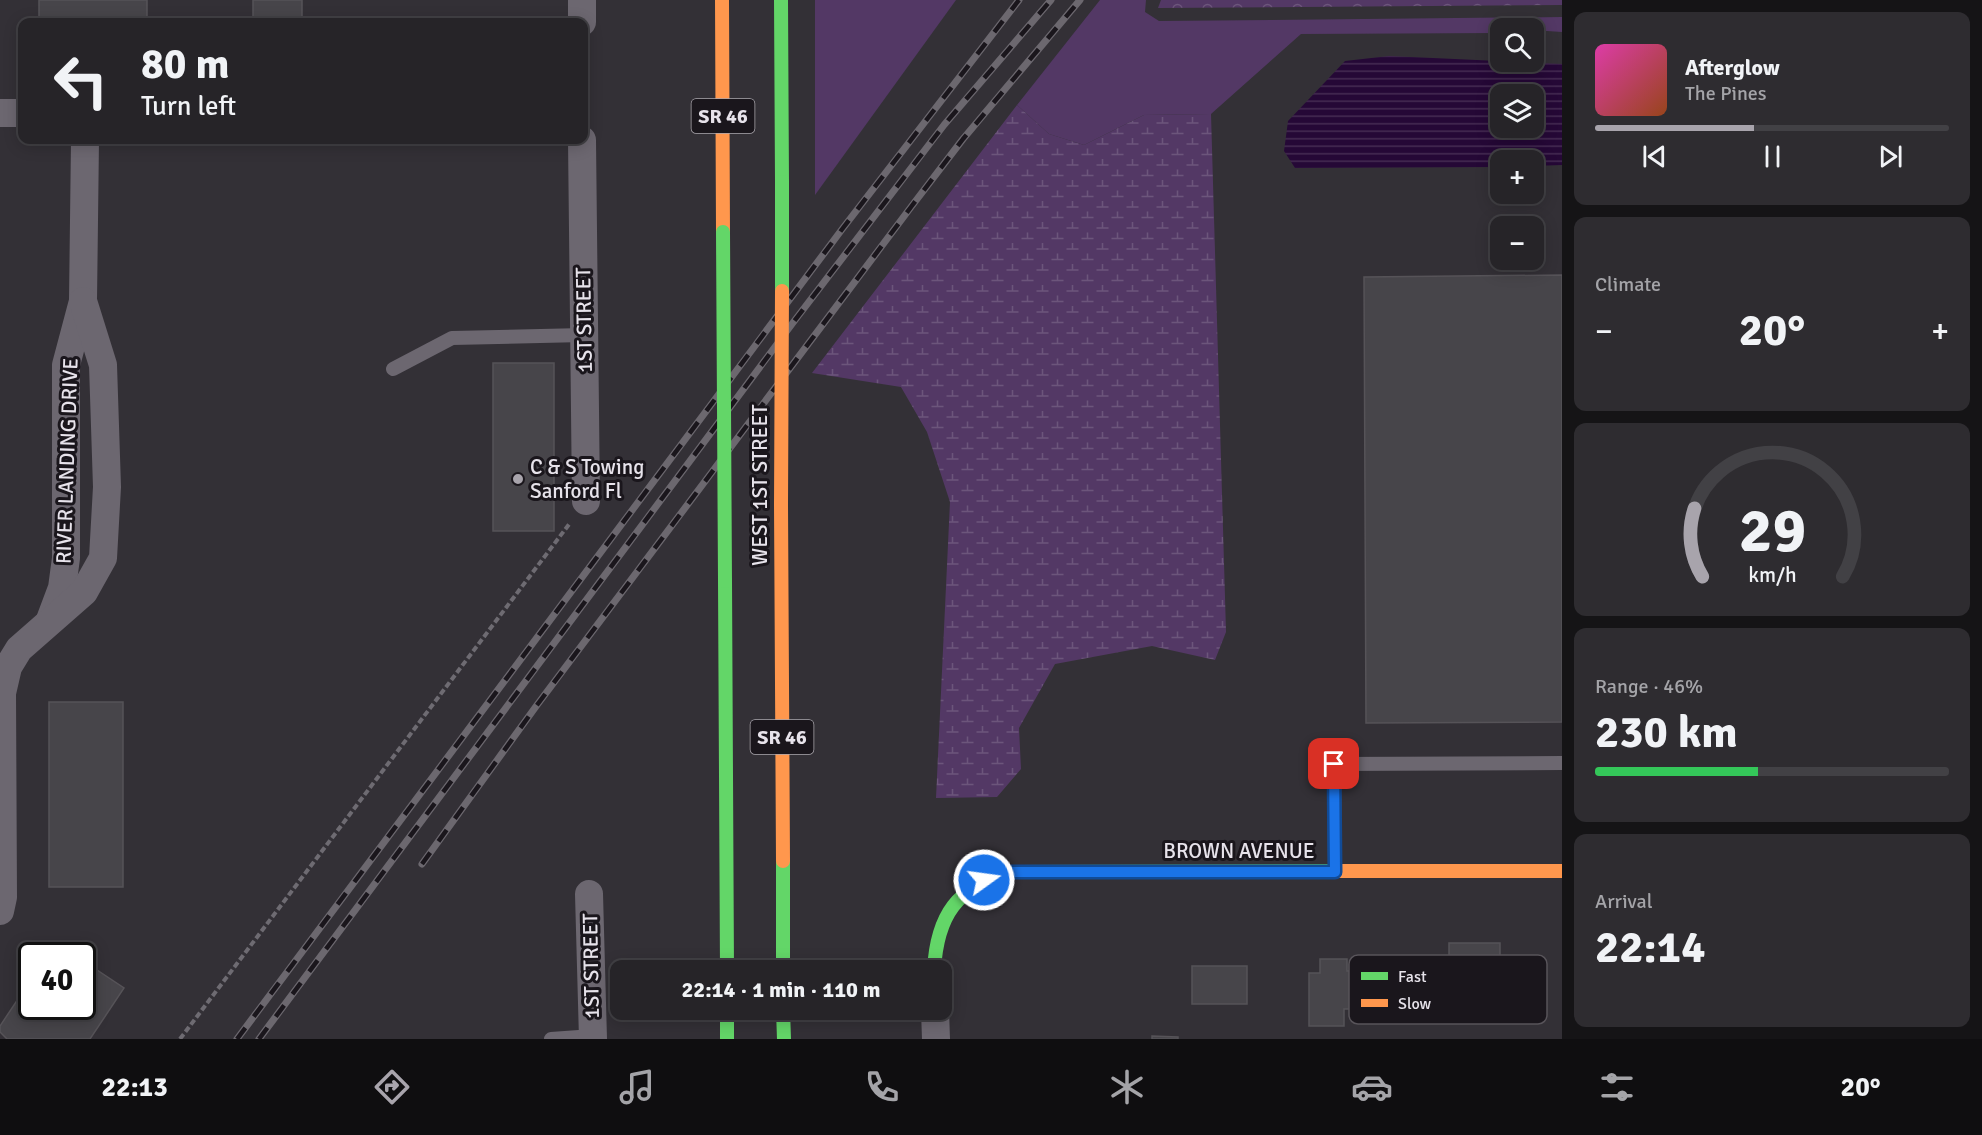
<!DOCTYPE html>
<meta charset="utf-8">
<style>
:root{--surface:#262428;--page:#2e2c30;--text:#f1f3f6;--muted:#a4a4a8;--line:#424145;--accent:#a8a4ac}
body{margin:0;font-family:Signika,sans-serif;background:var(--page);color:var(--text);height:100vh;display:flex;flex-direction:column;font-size:22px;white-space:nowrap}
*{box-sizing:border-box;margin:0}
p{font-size:20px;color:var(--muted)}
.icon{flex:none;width:33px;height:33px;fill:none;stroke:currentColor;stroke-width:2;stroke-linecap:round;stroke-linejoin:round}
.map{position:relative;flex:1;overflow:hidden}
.drawer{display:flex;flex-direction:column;gap:12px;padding:12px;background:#151416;width:420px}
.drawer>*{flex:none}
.guide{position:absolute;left:18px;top:18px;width:570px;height:126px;border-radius:12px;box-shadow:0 3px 15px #0003,0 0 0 2px var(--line);background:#262428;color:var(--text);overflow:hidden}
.fabs{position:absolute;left:1490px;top:18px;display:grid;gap:12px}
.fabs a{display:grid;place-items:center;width:54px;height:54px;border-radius:12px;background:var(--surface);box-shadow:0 3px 15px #0003,0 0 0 2px var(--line);font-size:30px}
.speed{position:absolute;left:18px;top:942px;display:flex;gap:12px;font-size:30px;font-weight:700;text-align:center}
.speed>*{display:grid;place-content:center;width:78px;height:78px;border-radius:50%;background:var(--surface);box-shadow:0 3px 15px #0003,0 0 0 2px var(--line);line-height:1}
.speed .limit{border:3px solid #111;border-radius:9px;background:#fff;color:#111}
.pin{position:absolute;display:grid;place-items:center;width:51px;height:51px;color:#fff;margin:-26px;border-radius:12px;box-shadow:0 3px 9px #0006}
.me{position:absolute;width:66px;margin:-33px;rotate:76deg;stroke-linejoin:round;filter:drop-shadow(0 0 4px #0008)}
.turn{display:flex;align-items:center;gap:21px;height:126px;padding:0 24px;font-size:27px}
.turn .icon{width:78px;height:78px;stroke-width:2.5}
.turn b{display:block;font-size:42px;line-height:51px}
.big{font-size:45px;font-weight:800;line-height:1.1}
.drawer .card{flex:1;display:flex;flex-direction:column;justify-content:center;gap:9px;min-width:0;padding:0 21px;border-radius:12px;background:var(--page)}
.drawer .dial{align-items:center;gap:0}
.dial svg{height:156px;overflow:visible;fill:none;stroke:var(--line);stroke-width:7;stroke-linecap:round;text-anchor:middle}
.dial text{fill:var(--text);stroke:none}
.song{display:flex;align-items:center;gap:18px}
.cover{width:72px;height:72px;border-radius:9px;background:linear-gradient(135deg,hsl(320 70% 55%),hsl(20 70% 35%))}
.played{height:6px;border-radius:3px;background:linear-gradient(90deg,var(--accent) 45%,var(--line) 45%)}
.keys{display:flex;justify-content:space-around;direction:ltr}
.heat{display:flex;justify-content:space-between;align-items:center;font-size:33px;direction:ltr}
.charge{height:9px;border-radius:4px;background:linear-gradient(90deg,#34c759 46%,var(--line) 0)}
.trip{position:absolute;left:610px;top:960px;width:342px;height:60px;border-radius:12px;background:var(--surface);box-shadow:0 3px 15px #0003,0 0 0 2px var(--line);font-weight:800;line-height:60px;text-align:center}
.tab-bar{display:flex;height:96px;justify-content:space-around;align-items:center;background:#0f0e10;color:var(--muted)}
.tab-bar .icon{width:42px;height:42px}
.tab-bar .on{color:var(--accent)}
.tab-bar b{font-size:27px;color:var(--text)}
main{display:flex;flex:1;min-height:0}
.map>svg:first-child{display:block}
.green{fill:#533865}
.forest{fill:url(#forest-crowns)}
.wetland{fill:url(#wetland-marsh)}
.water{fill:url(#water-rules);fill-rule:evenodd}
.building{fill:#47454a;stroke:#565358;stroke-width:1.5}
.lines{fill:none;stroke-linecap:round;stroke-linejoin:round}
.path{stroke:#6e6b72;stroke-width:4;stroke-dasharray:6 3;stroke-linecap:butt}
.lane{stroke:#6c6770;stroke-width:14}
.street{stroke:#6c6770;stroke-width:28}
.fast{stroke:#63d668;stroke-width:14}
.slow{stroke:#ff974d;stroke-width:14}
.rail-casing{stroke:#6c686f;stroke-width:7}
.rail{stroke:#1a161c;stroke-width:4.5;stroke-dasharray:14;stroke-linecap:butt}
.fast-bridge{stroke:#63d668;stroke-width:14}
.slow-bridge{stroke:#ff974d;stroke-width:14}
.route-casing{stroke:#114b97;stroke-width:15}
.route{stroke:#1a73e8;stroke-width:10}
.poi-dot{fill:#a8a4ac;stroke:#1a161c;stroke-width:2}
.labels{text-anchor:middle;stroke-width:6;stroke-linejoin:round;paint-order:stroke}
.shield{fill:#1a161c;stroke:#aaa6ad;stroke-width:1.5}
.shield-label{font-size:20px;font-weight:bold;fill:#e7e3eb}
.street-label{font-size:21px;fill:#e7e3eb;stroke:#1a161c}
.poi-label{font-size:21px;fill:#e7e3eb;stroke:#1a161c;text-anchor:start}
.key{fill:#1a161c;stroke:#58545a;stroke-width:1.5}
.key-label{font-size:16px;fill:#e7e3eb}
</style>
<main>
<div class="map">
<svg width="1562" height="1039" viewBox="0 0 1562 1039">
<defs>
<pattern id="forest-crowns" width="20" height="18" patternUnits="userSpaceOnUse" patternTransform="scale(1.5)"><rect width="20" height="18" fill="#533865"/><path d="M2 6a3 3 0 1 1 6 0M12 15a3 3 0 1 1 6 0" fill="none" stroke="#6c557b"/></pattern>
<pattern id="wetland-marsh" width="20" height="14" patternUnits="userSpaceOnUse" patternTransform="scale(1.5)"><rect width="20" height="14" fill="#533865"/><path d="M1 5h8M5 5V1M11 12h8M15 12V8" fill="none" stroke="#6c557b"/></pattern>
<pattern id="water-rules" width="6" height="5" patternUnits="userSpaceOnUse" patternTransform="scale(1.5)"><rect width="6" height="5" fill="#250836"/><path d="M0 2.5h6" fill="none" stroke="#452c53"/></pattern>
</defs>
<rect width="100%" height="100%" fill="#333036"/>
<g class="green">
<polygon points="815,0 956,0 815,195"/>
<polygon points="1100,0 1146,0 1145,12 1159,21 1562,17 1562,32 1500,28 1500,33 1301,34 1211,114 1144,115 1084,145 1049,134 1017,105"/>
</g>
<polygon class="forest" points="1161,0 1562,0 1562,5 1158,8"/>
<polygon class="wetland" points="1017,105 1049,134 1084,145 1144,115 1211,114 1226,632 1215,660 1152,646 1055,664 1019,728 1021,769 997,797 936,798 950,502 927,432 901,387 812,373"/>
<path class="water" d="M1389,56L1562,64V165L1533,166V160H1500V167L1295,168L1284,151L1288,121L1345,61ZM1500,94H1533V128H1500Z"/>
<g class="building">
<rect x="39" y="0" width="108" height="22"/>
<rect x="253" y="0" width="49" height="22"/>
<polygon points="1562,275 1562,722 1366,723 1364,277"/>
<rect x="493" y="363" width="61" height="168"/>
<rect x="49" y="702" width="74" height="185"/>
<polygon points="55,942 76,956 46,956"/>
<rect x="1449" y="943" width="51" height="41"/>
<polygon points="1320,959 1347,959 1347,971 1377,971 1377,1009 1344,1009 1344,1026 1309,1026 1309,973 1320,973"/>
<polygon points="82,960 124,988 90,1039 7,1039 0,1032 0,1026 32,978 32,1006 82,1006"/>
<rect x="1192" y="966" width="55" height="38"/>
<polygon points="1152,1036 1178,1037 1178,1039 1152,1039"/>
</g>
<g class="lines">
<polyline class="path" points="180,1039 570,523"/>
<g class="lane">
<polyline points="393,369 452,338 584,335"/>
<polyline points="1335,872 1334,764 1562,763"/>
<polyline points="551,1039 593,1036"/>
</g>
<g class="street">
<polyline points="582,0 582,22"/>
<polyline points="0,113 22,113"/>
<polyline points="582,140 586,501"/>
<polyline points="50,620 62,588 66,558 66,365 83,301 85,140"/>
<polyline points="589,894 593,1039"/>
<polyline points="0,911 3,897 2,693 8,667 19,649 84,592 103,558 107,487 103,365 83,301"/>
<polyline points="935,1010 936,1039"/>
</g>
<g class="fast">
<polyline points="781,0 782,182"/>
<polyline points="725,581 727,970"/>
<polyline points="783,861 783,970"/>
<path d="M934,970C937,915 957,887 1010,872L1339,871"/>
<polyline points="727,1010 727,1039"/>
<polyline points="783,1010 784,1039"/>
</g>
<g class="slow">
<polyline points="722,0 723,232"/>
<polyline points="781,504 783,861"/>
<polyline points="1339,871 1562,871"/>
</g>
<defs>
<g id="rail">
<polyline points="422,864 537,705 911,207 963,139 1080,0"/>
<polyline points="237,1039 843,228 1019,0"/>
<polyline points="259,1039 792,324 944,125 1051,0"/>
</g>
</defs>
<use href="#rail" class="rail-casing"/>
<use href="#rail" class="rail"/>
<g class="fast-bridge">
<polyline points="723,232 725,581"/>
<polyline points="782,291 782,182"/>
</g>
<polyline class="slow-bridge" points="781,504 782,291"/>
</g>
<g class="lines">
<defs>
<polyline id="route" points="984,880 1010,872 1335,872 1334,764"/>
</defs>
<use href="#route" class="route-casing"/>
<use href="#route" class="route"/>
</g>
<circle class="poi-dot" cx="518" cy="479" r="6"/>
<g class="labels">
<g class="shield">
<rect x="691.5" y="99" width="63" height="34" rx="4.5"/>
<rect x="750.5" y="720" width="63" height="34" rx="4.5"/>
</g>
<g class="shield-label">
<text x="723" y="123">SR 46</text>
<text x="782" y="744">SR 46</text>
</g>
<g class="street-label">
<text transform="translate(584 320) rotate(-91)" y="7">1ST STREET</text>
<text transform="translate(67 461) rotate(-88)" y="7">RIVER LANDING DRIVE</text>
<text transform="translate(760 485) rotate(-90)" y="7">WEST 1ST STREET</text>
<text x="1239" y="858">BROWN AVENUE</text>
<text transform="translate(591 966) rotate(-91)" y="7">1ST STREET</text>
</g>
<g class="poi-label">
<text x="530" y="474">C &amp; S Towing<tspan x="530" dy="24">Sanford Fl</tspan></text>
</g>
</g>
<rect x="1349" y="955" width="198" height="69" rx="9" class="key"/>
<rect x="1361" y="972" width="27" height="8" fill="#63d668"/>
<rect x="1361" y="999" width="27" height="8" fill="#ff974d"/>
<g class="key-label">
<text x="1398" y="982">Fast</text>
<text x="1398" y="1009">Slow</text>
</g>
</svg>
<div class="fabs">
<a><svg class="icon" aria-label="search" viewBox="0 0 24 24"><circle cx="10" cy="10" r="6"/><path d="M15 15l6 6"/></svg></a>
<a><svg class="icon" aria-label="layers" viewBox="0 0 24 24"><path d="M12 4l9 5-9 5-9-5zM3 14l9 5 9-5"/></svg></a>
<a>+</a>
<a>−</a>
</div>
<div class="speed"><div class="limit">40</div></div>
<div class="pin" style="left:1334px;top:764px;background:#d93025"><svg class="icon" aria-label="arrive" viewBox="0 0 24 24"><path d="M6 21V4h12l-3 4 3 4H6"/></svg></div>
<svg class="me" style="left:984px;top:880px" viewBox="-20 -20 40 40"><circle r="17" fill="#1a73e8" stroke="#fff" stroke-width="3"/><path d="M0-11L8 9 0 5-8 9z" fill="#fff"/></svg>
<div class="trip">22:14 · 1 min · 110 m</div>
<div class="guide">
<div class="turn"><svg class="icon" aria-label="left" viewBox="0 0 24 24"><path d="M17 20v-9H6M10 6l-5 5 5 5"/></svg><div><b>80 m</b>Turn left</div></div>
</div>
</div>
<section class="drawer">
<div class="card">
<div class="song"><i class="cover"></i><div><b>Afterglow</b><p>The Pines</p></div></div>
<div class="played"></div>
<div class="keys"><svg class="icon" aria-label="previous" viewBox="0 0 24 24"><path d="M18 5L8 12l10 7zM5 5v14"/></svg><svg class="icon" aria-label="pause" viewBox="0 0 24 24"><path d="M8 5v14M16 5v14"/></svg><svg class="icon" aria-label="next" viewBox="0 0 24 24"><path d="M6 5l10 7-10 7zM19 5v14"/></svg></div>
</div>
<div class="card"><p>Climate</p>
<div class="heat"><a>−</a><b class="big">20°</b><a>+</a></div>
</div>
<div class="card dial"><svg viewBox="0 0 100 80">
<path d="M14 69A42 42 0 1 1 86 69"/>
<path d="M14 69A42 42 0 0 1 10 34" stroke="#a8a4ac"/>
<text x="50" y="56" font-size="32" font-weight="700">29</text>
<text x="50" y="72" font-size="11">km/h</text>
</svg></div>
<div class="card"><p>Range · 46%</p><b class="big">230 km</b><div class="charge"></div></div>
<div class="card"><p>Arrival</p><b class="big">22:14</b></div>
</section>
</main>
<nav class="tab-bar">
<b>22:13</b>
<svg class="icon on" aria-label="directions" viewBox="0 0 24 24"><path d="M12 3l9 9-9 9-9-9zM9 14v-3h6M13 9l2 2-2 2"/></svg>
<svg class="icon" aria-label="music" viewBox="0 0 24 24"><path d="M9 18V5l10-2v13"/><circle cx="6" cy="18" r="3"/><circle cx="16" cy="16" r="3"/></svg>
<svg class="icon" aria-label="phone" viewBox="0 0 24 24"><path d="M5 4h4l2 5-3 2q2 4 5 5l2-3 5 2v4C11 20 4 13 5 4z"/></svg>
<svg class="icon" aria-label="climate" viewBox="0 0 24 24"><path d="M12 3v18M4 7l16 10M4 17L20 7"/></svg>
<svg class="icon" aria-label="car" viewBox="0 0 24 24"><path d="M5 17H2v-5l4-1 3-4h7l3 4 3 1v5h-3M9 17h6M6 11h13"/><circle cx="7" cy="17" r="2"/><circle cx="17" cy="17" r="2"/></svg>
<svg class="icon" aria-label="filters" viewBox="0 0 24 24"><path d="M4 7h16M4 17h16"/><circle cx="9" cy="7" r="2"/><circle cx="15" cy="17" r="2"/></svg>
<b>20°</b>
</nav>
